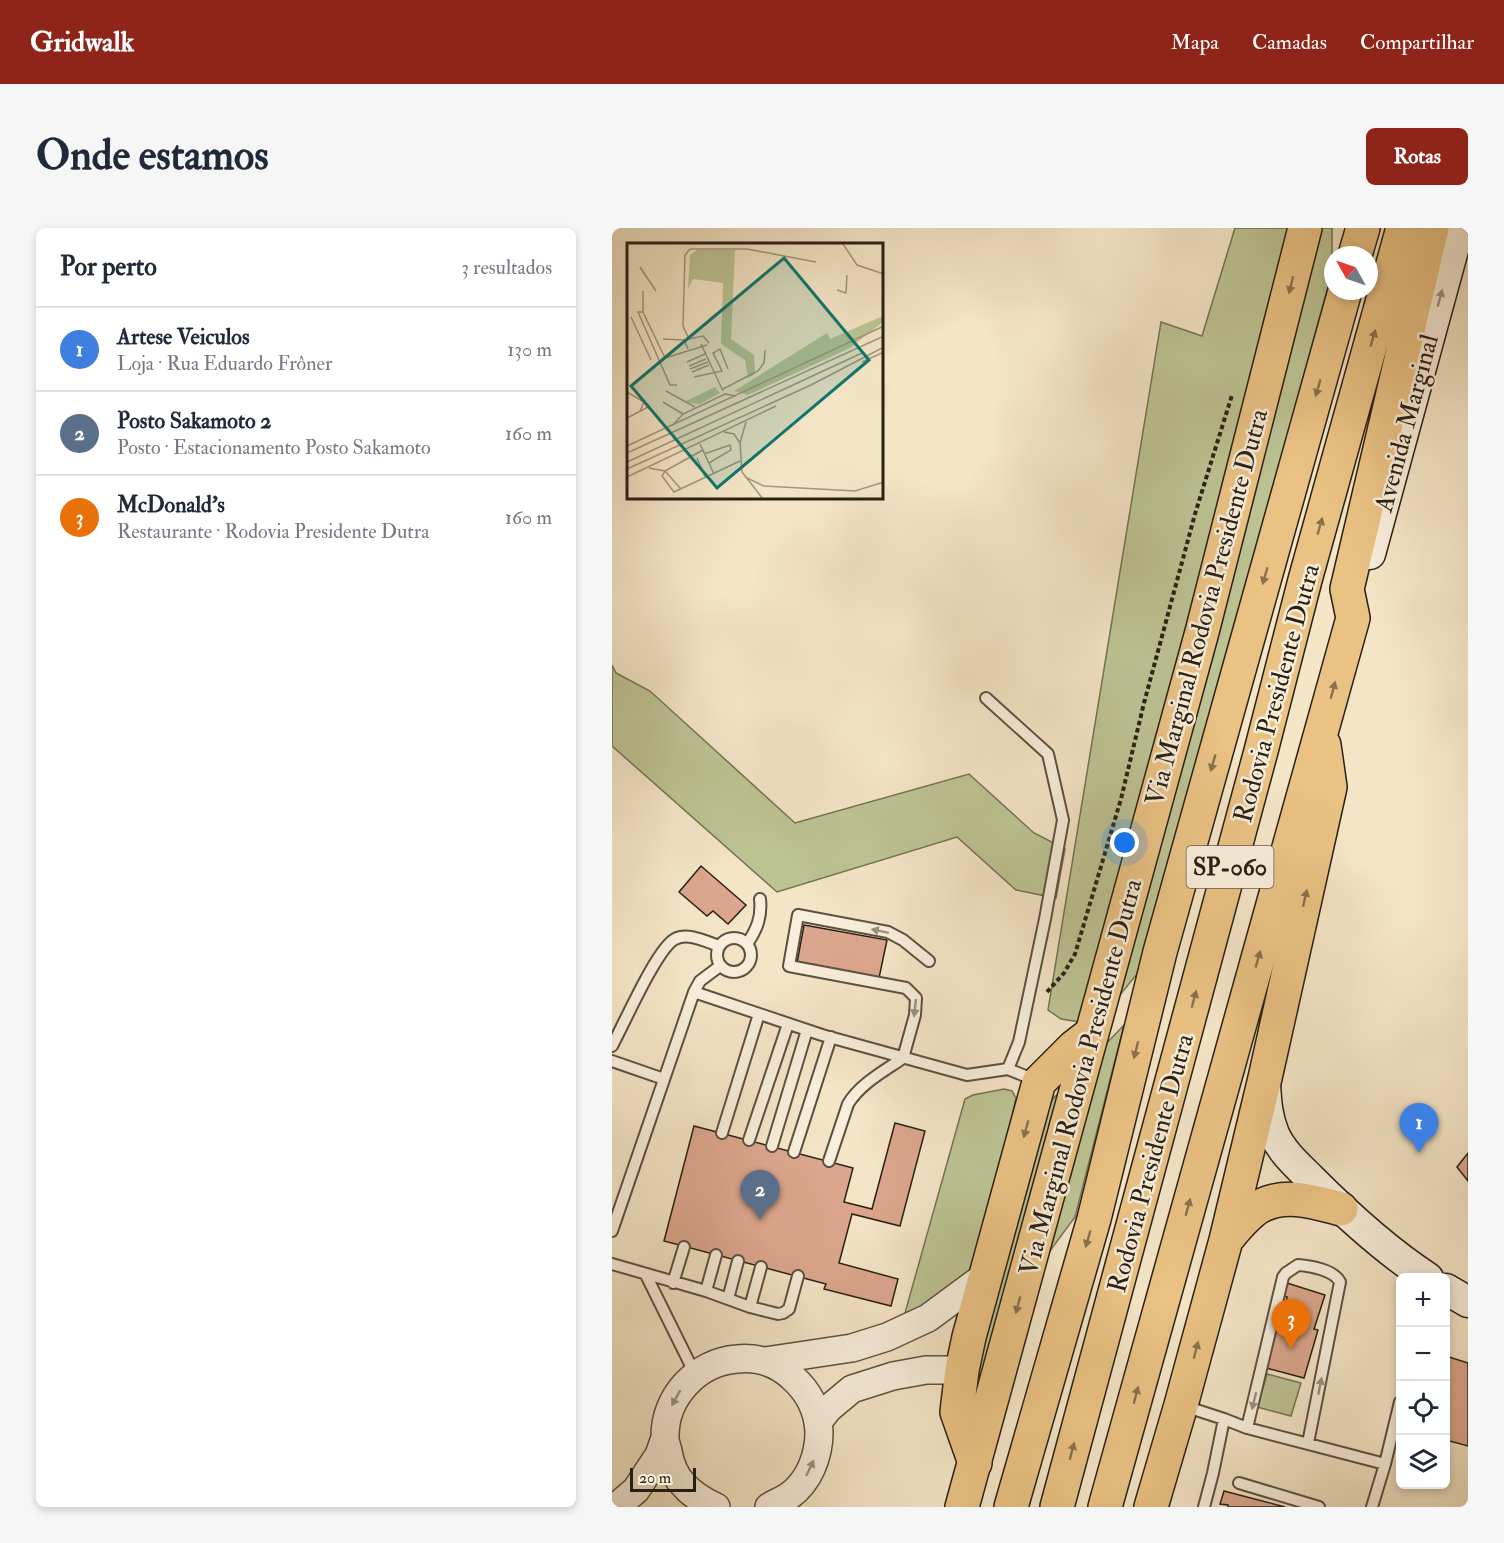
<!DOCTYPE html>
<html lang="pt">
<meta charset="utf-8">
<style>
body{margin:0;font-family:"IM FELL Double Pica",serif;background:#f6f6f7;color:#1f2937}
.controls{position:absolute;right:18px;bottom:18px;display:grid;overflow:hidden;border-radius:9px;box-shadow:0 3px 9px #0003}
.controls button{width:54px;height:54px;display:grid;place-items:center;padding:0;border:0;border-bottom:2px solid #e0e1e3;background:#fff;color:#1f2937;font:30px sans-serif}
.compass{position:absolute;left:712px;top:18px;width:54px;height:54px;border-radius:50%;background:#fff;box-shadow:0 3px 9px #0003;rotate:310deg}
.scale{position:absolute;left:18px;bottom:15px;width:66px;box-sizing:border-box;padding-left:6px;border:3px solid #292014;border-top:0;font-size:16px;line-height:21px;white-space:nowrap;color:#292014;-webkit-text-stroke:4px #f8eedb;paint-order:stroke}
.you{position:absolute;left:513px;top:615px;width:21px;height:21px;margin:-15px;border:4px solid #fff;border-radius:50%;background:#1a73e8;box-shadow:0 0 0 9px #1a73e833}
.badge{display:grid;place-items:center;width:39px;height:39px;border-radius:50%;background:#8f2418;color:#fff;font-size:20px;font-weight:700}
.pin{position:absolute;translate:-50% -50px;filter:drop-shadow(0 2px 3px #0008)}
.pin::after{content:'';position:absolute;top:32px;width:21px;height:18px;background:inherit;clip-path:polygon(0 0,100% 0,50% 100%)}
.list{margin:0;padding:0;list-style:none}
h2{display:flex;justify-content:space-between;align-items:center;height:78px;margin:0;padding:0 24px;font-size:26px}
h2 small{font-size:20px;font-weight:400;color:#747a83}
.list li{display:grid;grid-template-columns:39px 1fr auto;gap:18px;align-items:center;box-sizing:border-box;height:84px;padding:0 24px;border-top:2px solid #e0e1e3}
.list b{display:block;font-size:22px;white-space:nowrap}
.list p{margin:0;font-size:20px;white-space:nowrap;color:#747a83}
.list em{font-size:20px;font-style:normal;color:#747a83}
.icon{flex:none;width:33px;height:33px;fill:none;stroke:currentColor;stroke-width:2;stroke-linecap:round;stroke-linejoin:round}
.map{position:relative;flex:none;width:856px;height:1279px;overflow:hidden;border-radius:9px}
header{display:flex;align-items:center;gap:36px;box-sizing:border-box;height:84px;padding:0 30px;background:#8f2418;color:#fff}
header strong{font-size:28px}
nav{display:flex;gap:33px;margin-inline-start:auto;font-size:21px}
.intro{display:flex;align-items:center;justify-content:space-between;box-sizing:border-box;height:144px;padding:0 36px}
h1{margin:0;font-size:42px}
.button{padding:15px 27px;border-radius:9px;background:#8f2418;color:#fff;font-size:21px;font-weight:700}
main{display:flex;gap:36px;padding:0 36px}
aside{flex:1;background:#fff;border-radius:9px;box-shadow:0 3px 9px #0003}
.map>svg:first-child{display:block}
.green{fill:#bdc494;stroke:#737254;stroke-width:1.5}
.building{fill:#dba68d;stroke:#292014;stroke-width:1.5}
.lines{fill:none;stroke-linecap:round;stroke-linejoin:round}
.service-casing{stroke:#5c5141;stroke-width:14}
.tertiary-casing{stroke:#5c5141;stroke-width:30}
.secondary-casing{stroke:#292014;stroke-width:33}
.motorway-casing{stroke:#292014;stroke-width:36}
.path{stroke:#292014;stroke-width:4;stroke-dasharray:4.5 3;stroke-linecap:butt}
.service{stroke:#f8eedb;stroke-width:10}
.tertiary{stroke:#f8eedb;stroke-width:27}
.secondary{stroke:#f8eedb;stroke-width:30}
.motorway{stroke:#eac284;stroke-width:33}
.oneway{fill:#8a714c}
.oneway2{fill:#9b9181}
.labels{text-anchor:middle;stroke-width:5;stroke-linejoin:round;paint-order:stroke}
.shield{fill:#f8eedb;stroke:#675e50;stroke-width:1.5}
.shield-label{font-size:24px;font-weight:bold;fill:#292014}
.street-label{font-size:26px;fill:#292014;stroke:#f8eedb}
.inset-road{fill:none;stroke:#a3967f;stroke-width:1.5}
.view{fill:#0f766e;fill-opacity:0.15;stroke:#0f766e;stroke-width:3}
.inset-edge{fill:none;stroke:#292014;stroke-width:3}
</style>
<header>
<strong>Gridwalk</strong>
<nav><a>Mapa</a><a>Camadas</a><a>Compartilhar</a></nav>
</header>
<div class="intro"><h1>Onde estamos</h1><a class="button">Rotas</a></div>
<main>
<aside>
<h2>Por perto<small>3 resultados</small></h2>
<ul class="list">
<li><span class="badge" style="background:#3f7fe0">1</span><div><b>Artese Veiculos</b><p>Loja · Rua Eduardo Frôner</p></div><em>130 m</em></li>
<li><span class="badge" style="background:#5c6f8a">2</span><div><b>Posto Sakamoto 2</b><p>Posto · Estacionamento Posto Sakamoto</p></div><em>160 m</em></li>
<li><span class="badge" style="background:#e8710a">3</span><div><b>McDonald's</b><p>Restaurante · Rodovia Presidente Dutra</p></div><em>160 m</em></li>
</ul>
</aside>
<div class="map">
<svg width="856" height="1279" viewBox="0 0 856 1279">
<rect width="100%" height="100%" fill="#f4e5c7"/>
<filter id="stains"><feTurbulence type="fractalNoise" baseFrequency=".00333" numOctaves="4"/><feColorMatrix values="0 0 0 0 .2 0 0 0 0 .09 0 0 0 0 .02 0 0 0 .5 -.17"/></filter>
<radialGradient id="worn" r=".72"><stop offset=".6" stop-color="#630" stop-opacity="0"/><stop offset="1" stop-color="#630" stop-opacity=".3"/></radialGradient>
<path class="green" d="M623,0h97v44l-190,696 -32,39 -30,15 -19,-3 -13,-9 113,-688 41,14z
M0,437l4,8 34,18 145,132 174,-49 65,59 31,16 -9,49 -40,-8 -59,-53 -180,55 -165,-146z
M512,797l-49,192 -51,69 -35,134 -15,-39 74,-277z
M392,861l8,2 4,7 -31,146 -12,27 -32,29 -36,13 60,-214 8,-4z
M655,1146l34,9 -10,33 -34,-9z"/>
<path class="building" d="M89,638l45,39 -18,19 -15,-13 -6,5 -28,-24z
M192,697l83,15 -8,38 -82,-15z
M283,895l30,8 -25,95 -48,-12 -13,49 59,16 -7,27 -67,-17 2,-5 -162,-43 30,-115 159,42 -9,34 28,7z
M856,925v28l-11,-14z
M675,1055l38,12 -11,34 4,1 -14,48 -38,-10 11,-45h5l5,-26 -3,-1z
M837,1129l19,6v83l-22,-6v-71z
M612,1263l61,16h-57v-2l-8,-1z"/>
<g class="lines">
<g class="service-casing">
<path id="service" d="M374,470l62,56 15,66 -18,99 -26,123 -11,27
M105 727a17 17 0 1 1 34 0a17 17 0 1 1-34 0Z
M135,716c10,-15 15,-27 13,-45
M82,764l128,43 145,40 41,-6 27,11
M0,818c12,-22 45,-98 63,-107 13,-7 32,3 44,7
M0,833l52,18
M110,905l37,-119
M137,912l39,-116
M160,918l35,-116
M182,924l37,-115
M217,933l19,-57c12,-20 36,-33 55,-46l12,-43 1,-17 -10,-10 -117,-22 9,-51 90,17 15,8 26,21
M0,1003l82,-239 6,-11 20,-15
M0,1036l94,27 44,16 28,7 5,-1 6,-4 9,-33
M34,1047l49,99
M61,1055l11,-36
M94,1063l10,-36
M116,1071l10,-38
M138,1079l11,-40
M572,1178l40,13 23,9 138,36
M635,1200l36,-151 3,-4 12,-8c13,1 36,5 42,17l-32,161
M627,1255l80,24
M592,1279l9,-34 11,-54
M760,1279l13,-43 15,-62"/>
</g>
<g class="tertiary-casing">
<path id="tertiary" d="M153,1133l87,-13 35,-11 41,-19 57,-42
M206,1194l10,-13 24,-20 41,-13 33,-6h36
M4,1279l20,-17 23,-35 6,-17
M104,1279c-13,-6 -24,-12 -33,-23 -8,-8 -13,-21 -15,-33 -1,-4 -3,-9 -3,-13 -1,-41 32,-76 72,-79 20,-2 40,4 55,18 16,14 26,33 27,55 0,24 -10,50 -30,64 -6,4 -14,7 -20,11"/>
</g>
<g class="secondary-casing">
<path id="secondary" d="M758,326l89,-326
M653,856c1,18 2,33 9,50 8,18 23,31 37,45 36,36 74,71 117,99
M834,1061l22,13"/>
</g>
<g class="motorway-casing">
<path id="motorway" d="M743,27l8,-27
M614,1012c10,-12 20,-25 33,-33 26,-15 56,-5 82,2
M363,1235l-18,-51 5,-42 7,-33 70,-255 35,-35 18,-14
M350,1279l240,-875 103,-404
M399,1279l83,-288 66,-267 185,-661
M445,1279l204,-756 44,-171 98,-352
M493,1279l248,-889 -6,-29 85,-361
M539,1279l30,-102 45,-165 39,-162 65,-291 -6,-42"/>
</g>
<path class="path" d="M435,764l17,-19 11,-19 46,-155 23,-96 51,-189 37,-119"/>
<use href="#service" class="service"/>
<use href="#tertiary" class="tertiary"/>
<use href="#secondary" class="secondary"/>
<use href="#motorway" class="motorway"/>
</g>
<defs><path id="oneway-solid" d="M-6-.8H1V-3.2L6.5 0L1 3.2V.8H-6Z" transform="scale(1.5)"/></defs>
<g class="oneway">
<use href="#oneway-solid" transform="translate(679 57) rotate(104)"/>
<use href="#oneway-solid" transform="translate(761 110) rotate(-74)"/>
<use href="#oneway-solid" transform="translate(706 160) rotate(106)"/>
<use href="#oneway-solid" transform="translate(708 298) rotate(-74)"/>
<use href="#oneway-solid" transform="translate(653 348) rotate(106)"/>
<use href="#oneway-solid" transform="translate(721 462) rotate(-75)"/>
<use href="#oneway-solid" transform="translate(601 535) rotate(106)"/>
<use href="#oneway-solid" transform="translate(693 670) rotate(-77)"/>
<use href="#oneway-solid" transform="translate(646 731) rotate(-74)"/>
<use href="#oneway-solid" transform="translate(582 771) rotate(-75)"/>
<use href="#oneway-solid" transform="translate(524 822) rotate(104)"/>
<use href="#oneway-solid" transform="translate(414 901) rotate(105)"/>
<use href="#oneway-solid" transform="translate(576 979) rotate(-75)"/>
<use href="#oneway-solid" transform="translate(476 1011) rotate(106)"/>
<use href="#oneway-solid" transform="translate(406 1077) rotate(105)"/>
<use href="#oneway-solid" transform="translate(584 1122) rotate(-75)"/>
<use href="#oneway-solid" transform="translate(524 1167) rotate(-75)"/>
<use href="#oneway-solid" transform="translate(460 1223) rotate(-75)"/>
</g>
<g class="oneway2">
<use href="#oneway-solid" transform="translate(828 70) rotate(-75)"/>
<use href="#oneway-solid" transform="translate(268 703) rotate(-168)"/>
<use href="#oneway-solid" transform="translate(303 780) rotate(96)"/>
<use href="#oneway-solid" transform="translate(708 1158) rotate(-79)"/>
<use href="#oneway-solid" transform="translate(64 1170) rotate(119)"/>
<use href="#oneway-solid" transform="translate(642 1173) rotate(104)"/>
<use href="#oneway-solid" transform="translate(198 1240) rotate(-64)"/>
</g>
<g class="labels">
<rect class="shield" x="574.5" y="618" width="87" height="42" rx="4.5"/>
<g class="shield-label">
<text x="618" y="647">SP-060</text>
</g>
<g class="street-label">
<text transform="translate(794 195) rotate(-75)" y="9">Avenida Marginal</text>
<text transform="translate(594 379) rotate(-75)" y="9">Via Marginal Rodovia Presidente Dutra</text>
<text transform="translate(664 465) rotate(-75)" y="9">Rodovia Presidente Dutra</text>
<text transform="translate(468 849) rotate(-75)" y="9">Via Marginal Rodovia Presidente Dutra</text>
<text transform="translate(538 935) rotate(-75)" y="9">Rodovia Presidente Dutra</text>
</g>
</g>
<g transform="translate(15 15)">
<rect width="256" height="256" fill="#f4e5c7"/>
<path d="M70,7h38l-4,89 23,16 1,19 -7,4 -3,-18 -24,-16 2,-61 -30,-4 -5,10 2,-34zM256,73v6l-33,26 -102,47 -14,-4 93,-58 3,6zM88,144l5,6 -20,11 -16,-2z" fill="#bdc494"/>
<path class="inset-road" d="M216,1l14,21 27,9M13,24l16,24M210,47l9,3 1,-18M16,48v21l22,46M16,69h-5l32,73h7M4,74l20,43M36,96l21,1M62,96l-6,-13 2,-71 5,-6h57l69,13M74,101l22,47M61,106l-4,-9 19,-4 6,7M38,115l42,-13M60,119l18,-8M235,119l22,-10M62,123l17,-7M63,126l18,-7M65,129l17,-7M67,134l28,-6 -9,-18 7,-4 8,20M96,146l35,-18 6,-8 1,-13M39,148l29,16M0,149l17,10 -4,9M36,159l20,12M0,175l23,-12M119,179l-6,21 2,29 21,27M46,182l10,-11 42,-20 11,2M97,189l10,2 6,9M73,201l14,30M0,203l257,-120M0,210l257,-117M77,211l26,-9 1,5 -22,13M70,215l8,19M0,219l235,-109M22,225l16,3 16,18M0,226l184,-84 73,-38M38,228l-3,5 12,16 66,-31M38,228l38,-21M0,234l149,-71M118,234l19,9 91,5 29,-9"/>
<path class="view" d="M157,15l85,102 -152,128 -86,-102z"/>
<rect width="256" height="256" class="inset-edge"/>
</g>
<rect width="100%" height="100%" filter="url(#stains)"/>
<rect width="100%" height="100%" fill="url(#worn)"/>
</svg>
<div class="controls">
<button>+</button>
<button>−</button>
<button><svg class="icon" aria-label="locate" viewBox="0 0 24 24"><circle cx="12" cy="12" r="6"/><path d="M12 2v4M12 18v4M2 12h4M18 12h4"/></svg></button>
<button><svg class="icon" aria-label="layers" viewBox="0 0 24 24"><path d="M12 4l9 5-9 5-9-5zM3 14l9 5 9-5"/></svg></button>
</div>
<svg class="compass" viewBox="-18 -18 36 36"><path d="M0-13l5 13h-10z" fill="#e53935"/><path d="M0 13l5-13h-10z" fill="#747a83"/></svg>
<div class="scale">20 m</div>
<div class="you"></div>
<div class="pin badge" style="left:807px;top:925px;background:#3f7fe0">1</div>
<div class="pin badge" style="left:148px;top:992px;background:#5c6f8a">2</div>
<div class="pin badge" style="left:679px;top:1121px;background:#e8710a">3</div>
</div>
</main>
